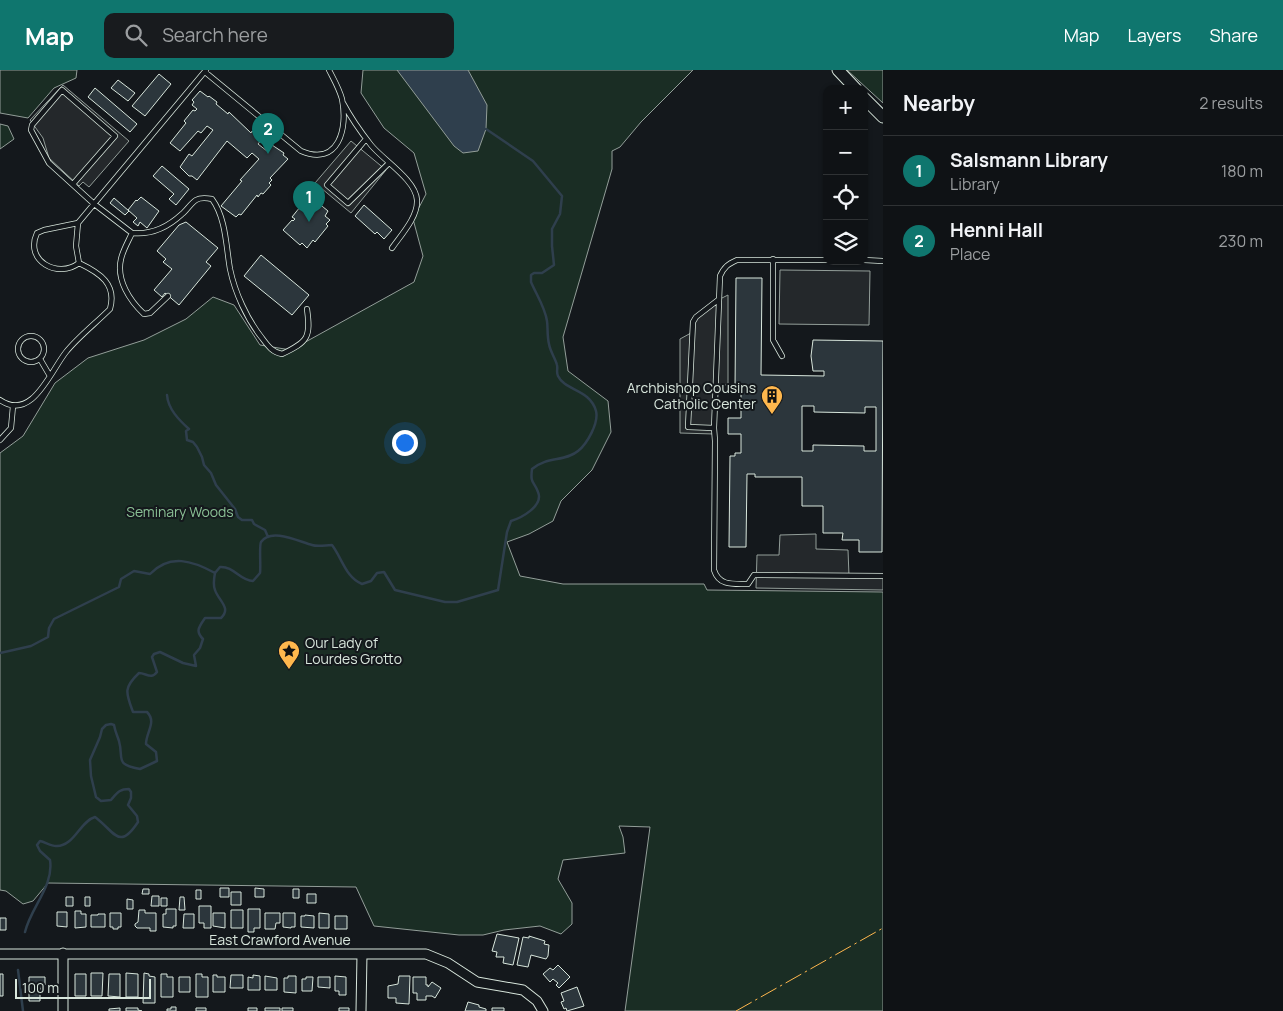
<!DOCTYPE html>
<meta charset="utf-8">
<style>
body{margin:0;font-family:Manrope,sans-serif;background:#181b1e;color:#f1f3f6}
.controls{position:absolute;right:15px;top:15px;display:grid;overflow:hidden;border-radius:10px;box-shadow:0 1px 4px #0004}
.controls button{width:45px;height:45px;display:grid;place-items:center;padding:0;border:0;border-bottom:1px solid #2f3234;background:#0f1215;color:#f1f3f6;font:25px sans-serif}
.scale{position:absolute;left:15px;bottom:12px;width:136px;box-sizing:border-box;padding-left:5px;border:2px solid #d8e6dc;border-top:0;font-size:14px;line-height:18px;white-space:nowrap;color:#d8e6dc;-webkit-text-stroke:4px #14181c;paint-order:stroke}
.you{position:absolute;left:404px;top:372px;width:18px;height:18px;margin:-12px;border:4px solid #fff;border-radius:50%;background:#1a73e8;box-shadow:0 0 0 8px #1a73e833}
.badge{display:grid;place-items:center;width:32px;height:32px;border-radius:50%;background:#0f766e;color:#fff;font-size:16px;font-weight:700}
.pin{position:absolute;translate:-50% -41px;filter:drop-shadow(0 1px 2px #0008)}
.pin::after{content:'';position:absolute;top:26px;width:18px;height:15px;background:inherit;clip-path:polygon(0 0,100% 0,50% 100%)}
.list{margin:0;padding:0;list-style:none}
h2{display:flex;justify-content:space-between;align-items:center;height:65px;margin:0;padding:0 20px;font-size:21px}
h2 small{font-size:16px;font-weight:400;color:#9b9ea0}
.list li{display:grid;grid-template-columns:32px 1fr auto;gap:15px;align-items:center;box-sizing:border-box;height:70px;padding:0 20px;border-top:1px solid #2f3234}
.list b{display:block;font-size:19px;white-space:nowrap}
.list p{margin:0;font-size:16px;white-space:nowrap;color:#9b9ea0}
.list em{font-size:16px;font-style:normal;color:#9b9ea0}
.icon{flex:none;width:28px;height:28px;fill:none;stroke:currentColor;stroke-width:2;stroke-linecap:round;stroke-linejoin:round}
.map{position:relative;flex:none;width:883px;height:941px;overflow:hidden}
header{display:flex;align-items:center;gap:30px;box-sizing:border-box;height:70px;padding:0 25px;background:#0f766e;color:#fff}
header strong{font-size:24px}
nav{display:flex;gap:28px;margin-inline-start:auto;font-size:18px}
.search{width:350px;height:45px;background:#181b1e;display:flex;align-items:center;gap:12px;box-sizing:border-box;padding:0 18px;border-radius:10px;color:#9b9ea0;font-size:19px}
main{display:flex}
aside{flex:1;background:#0f1215}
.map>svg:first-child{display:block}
.green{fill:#1a2d24;stroke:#939e99}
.parking{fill:#24282b;stroke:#939e99}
.water{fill:#2f3f4d;stroke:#939e99}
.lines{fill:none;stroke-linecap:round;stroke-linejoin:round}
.stream{stroke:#2f3f4d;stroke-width:2.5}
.building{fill:#2c363c;stroke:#d8e6dc;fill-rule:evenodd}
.lane-casing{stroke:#d8e6dc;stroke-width:6}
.street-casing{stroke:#d8e6dc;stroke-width:11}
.secondary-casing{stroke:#d8e6dc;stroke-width:13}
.lane{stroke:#14181c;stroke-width:4.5}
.street{stroke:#14181c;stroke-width:9}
.secondary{stroke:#14181c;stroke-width:11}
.power{stroke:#ffb74d;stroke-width:1;stroke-dasharray:18 4 2.5 4;stroke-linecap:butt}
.labels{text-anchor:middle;stroke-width:4;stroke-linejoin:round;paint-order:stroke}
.poi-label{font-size:14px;fill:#d8e6dc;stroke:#14181c;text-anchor:end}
.park-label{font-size:14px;fill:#8ac095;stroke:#14181c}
.street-label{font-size:14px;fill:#d8e6dc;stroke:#14181c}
</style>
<header>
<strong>Map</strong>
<div class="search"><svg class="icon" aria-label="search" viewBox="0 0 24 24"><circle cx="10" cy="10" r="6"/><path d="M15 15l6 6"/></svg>Search here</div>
<nav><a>Map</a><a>Layers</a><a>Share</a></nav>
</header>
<main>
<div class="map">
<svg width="883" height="941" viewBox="0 0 883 941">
<rect width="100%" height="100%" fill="#14181c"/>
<path class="green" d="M0,0h77l-1,8 -22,10 -26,30 -28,-5z
M363,0h330l-52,52 -21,25 -8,4v18l-49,168 5,34 40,30 3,31 -19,38 -31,31 -8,20 -24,13 -22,8 13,34 43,8h141l3,6 176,2v419h-258l25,-184 -31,-1 4,11 2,16 -62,7 -5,19 14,24v21l-11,10 -21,-8 -36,4 -21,5h-24l-85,-9 -18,-39 -308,-4 -15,18 -10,3 -17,-13 -6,-1v-437l23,-17 32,-53 33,-25 56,-18 42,-21 27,-22 21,8 26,40 31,5 123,-68 9,-26 -10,-37 13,-25 -12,-41 -30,-25 -23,-35z
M847,0h36v33z
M0,54l8,2 6,13 -14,10z"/>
<path class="parking" d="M63,15l66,56 -40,46 -6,-5 -4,4 -30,-28 -6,-20 -13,-18z
M351,71l35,29 -35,43 -36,-30z
M780,200l90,1 -1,54 -90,-1z
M728,225v90h-13l-1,49 -34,-1v-94l11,-6 2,-11 25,-22z
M816,464v15l32,1 1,26h34v14l-127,-2 1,-33h22l1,-20z"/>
<path class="water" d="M397,0h71l19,35 -1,24 -8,22 -15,2 -9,-7z"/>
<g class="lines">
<path class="stream" d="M167,325c1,14 12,25 22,34l-3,2 1,9 6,2 4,5 5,10 2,8 7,8 5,12 19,24 3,8 4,3h10l2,4 11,6 3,7
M0,583l31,-7 17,-9 1,-9 5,-9 65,-32 2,-8 13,-8 16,3c20,-21 43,-13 65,-1
M25,862c6,-25 29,-46 25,-72l-10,-9 -3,-6 3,-4c5,1 11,5 16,5 18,1 24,-25 39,-29 20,15 24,34 43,5l-1,-6 -9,-11 3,-7v-6l-2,-3c-10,0 -12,4 -18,11l-10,1 -5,-4 -5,-21 -1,-16 10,-23 2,-8 4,-4 5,-1 3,1c1,6 3,10 5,16 5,18 -5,23 21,28l17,-8 -1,-9 -10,-8c0,-12 11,-22 1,-32h-14c-7,-19 -10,-24 6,-39 7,0 12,7 18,-1l-5,-15 2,-3 6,-2 23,11 13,3 -2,-11 6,-7 3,-9c-8,-8 -4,-12 2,-21h16c11,-10 -3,-18 -6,-28 -2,-5 -1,-12 0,-17l5,-6c14,-1 20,14 33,14l7,-8c1,-6 -1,-28 1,-31 10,-15 39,0 51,3 6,2 14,0 20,0 10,13 14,33 30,39l9,-3 6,-8 7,-1 11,18 50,12h12l41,-12 9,-58 4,-11c10,-3 33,-15 27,-29 -4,-11 -8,-8 -6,-23 15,-13 33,-7 46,-18 9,-7 21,-28 18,-40 -6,-22 -31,-20 -38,-35 -2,-4 0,-7 -1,-11 -1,-5 -7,-14 -8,-21 -2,-8 -1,-16 -2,-23 -2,-14 -11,-27 -16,-39v-7l3,-2h8l12,-8 -2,-19v-17l8,-15 2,-18 -29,-35 -47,-32
M18,900l5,41"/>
</g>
<path class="building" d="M159,4l12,10 -26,32 -13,-10z
M118,10l17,13 -7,8 -17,-13z
M95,18l42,36 -7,8 -42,-35z
M200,21l8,6 1,-1 8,6 -1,2 12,10 1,-2 22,21 1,-2 10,8 -4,5 9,7 5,-6 12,8 -1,2 5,4 -18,19 2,2 -3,3 2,2 -8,9 -2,-1 -3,4 -1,-2 -16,20 -2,-1 -3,3 -15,-11 21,-25 -2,-1 19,-21 -7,-6 -5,5 -20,-17 -30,39 -5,-4h-3l-9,-9 9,-13 3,2 21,-26 -6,-4 -6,7 -3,-2 -18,20 -10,-8 16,-20 -2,-2 9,-11 2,1 2,-2 -5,-4 2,-3 -2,-2z
M162,96l27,23 -13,16 -7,-6 5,-5 -21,-18z
M141,127l18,14 -12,17 -7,-6 -2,4 -5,-4 4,-4 -9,-8 8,-10 1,1z
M311,127l17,14 -3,5 5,4 -4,4 2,2 -13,16 -2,-2 -6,8 -5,-5 -2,2 -17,-15 9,-10 1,1 2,-2 -3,-2 8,-10 2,3 2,-2 -2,-1z
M114,128l15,13 -4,4 -15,-12z
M364,135l28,25 -8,9 -7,-7 -2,2 -20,-18z
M186,152l32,26 -12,14 5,4 -32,39 -14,-12 -3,4 -8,-7 18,-21 -9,-7 3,-3 -9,-8 22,-26z
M261,185l48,40 -17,20 -48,-39z
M736,208h26l-1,97 63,1v-5h-11l-2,-15 2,-16 70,1 -1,211h-23v-12h-17l1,-7h-20v-27h-21v-29h-47v-3h-8l-1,73h-17l1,-91h5v-3h6v-19h-13v-16h13v-29h-6zM802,336h12v6l51,1v-6h11v44h-12v-5l-51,-1v6h-11z
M220,818h9v9h-9z
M255,818l9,1v8h-9z
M143,819h6v5h-7z
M293,819h6v9h-6z
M196,820h5v9h-5z
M231,822h10v13h-10z
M307,824h9v9h-9z
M152,826h7v10h-8z
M66,827h7v9h-7z
M85,827h5v9h-5z
M180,827h4l1,13h-6z
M161,828h6v8h-6z
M127,829l6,1v9h-6z
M199,836h12v22h-7v-5h-5z
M166,839h10v17h-3v2l-10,-1v-13h3z
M248,839h12v19h-6v4h-6z
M139,840h6v3h11v18h-6v-3h-13l-2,-2v-2l3,-2z
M231,840h12v18h-12z
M75,841h6v3h5v13l-11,1z
M57,842h10v15l-10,-1z
M110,843h11v14h-3v2h-5v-2h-3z
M213,843h12v15l-12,-2z
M265,843h15v10h-4l-1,6h-10z
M283,843h12v14h-4v1l-8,-1z
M319,843l10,1v14h-10z
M98,844h7v13h-14v-12h7z
M184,844h10v14h-11z
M305,845l9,1v12l-13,-1v-11h4z
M335,846h12v13h-12z
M0,848h6v12h-6z
M497,864l22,4 -6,27 -10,-2 1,-6h-8l1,-5 -5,-1z
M529,866l16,5 -1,3 5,1 -1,11 -2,3 -15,-4 -3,12 -11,-2 6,-28 6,1z
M558,895l12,12 -11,11 -3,-3 2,-2 -5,-4 -3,3 -7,-8 7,-6 3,2z
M91,903h12l-1,23h-11z
M126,903l12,1v23h-12z
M144,903l5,1v2l6,1v26h-12z
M0,904h3v22h-3z
M75,904h11v22h-11z
M109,904h11v23l-12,-1z
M161,904h6v3h6v20h-12z
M196,904h6v3h6v20h-12z
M213,905h4v2h8v15h-12z
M231,905h12v13h-13z
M253,905l7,1v14h-12v-13l5,1z
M265,906l12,2v12h-12z
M288,906h8v17l-12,-1v-14h4z
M335,906l11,1v18h-7v-4h-4z
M399,906h11l-1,28 -13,-1v-5h-8v-12l10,-2z
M29,907h16v8h-3v4l-2,-1v13h-11z
M179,907h11v15h-11z
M306,907h7l-1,14h-10v-12h4z
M318,907h12v11l-12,-1z
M413,907h13v8h2v2l4,-5 9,6 -6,10 -3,-2h-6v4h-9v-7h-4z
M577,917l7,19 -17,5 -1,-3 -2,1 -3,-7 3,-1 -3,-8z
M468,932l11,3v2l7,2v2h-21z
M171,937h5v4h-9v-2h4z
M120,938v3h-11v-2z
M126,938h12v2l4,1h-16z
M196,938h10v3h-10z
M248,938h9v3h-9z
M265,938h15v3h-15z
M282,938h11v3h-11z
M339,938h10v3h-10z
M492,938h12v3h-12z"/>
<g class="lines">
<g class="lane-casing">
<path id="lane" d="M205,2l96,79c38,16 47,-23 41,-52 -3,-11 -8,-19 -13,-29
M343,33c8,15 17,28 28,42 12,15 45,35 46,55 1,17 -16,35 -25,48
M366,69l-39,46 21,18 41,-40
M73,114l42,-48 -53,-46 -30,35 -1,5 18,33 44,40 39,30c-4,9 -9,17 -11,26 -5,21 9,42 23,55l6,-1 18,-17
M132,163c19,2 36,-6 50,-19 5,-4 9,-11 14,-14 5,-3 11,-2 16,-1 14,19 14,47 18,70 5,24 17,50 32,69 6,8 10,14 20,16 26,-12 29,-17 25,-45
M773,189v81l9,16
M827,190h-90c-9,4 -13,7 -17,16l-6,152 1,13 -1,129c5,16 19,14 34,14l6,-9 129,1
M864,190l19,1
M79,193c-21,16 -55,-2 -42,-30l7,-3 34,-7 128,-153
M18 279a13 13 0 1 1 26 0a13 13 0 1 1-26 0Z
M40,289l10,17
M0,330c32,22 50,-28 66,-48 12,-15 30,-29 44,-43 7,-25 -10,-36 -31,-46l-3,-17 2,-23
M714,358l-26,-1 5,-105 3,-5 22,-17
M0,370l11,-12 2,-22"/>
</g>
<g class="street-casing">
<path id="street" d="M0,884h426l22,9 29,19 46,8 14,11 6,10
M63,941v-58
M361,941l1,-57"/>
</g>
<g class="secondary-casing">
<path id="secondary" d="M838,0l18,19
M864,28l19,19"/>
</g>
<use href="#lane" class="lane"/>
<use href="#street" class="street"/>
<use href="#secondary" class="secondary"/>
<path class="power" d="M736,941l147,-83"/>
</g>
<defs>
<g id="building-pin" transform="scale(1.125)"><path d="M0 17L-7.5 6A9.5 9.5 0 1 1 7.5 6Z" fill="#ffb74d" stroke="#14181c"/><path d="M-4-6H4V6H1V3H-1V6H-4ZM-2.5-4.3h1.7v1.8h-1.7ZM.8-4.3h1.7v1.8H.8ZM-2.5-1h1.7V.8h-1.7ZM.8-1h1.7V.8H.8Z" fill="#111"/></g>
<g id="sight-pin" transform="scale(1.125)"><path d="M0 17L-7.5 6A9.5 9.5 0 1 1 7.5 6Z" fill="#ffb74d" stroke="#14181c"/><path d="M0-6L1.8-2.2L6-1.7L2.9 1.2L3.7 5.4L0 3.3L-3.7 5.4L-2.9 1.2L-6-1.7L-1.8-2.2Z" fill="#111"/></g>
</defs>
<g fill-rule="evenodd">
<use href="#building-pin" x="772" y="326"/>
<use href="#sight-pin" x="289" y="581"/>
</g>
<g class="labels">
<g class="poi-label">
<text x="756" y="323">Archbishop Cousins<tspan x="756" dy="16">Catholic Center</tspan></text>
<text x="305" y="578" text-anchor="start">Our Lady of<tspan x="305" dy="16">Lourdes Grotto</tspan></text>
</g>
<g class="park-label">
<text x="180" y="447">Seminary Woods</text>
</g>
<g class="street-label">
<text x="280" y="875">East Crawford Avenue</text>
</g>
</g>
</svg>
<div class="controls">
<button>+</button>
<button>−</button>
<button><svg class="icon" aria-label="locate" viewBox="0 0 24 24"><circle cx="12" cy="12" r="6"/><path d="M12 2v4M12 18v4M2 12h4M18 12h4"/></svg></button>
<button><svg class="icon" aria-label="layers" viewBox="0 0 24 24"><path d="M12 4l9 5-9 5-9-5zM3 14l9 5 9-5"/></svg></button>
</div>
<div class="scale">100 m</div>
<div class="you"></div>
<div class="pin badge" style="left:309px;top:152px">1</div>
<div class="pin badge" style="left:268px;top:84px">2</div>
</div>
<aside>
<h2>Nearby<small>2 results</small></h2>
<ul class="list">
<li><span class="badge">1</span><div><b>Salsmann Library</b><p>Library</p></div><em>180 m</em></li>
<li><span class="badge">2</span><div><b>Henni Hall</b><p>Place</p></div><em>230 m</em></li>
</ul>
</aside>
</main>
